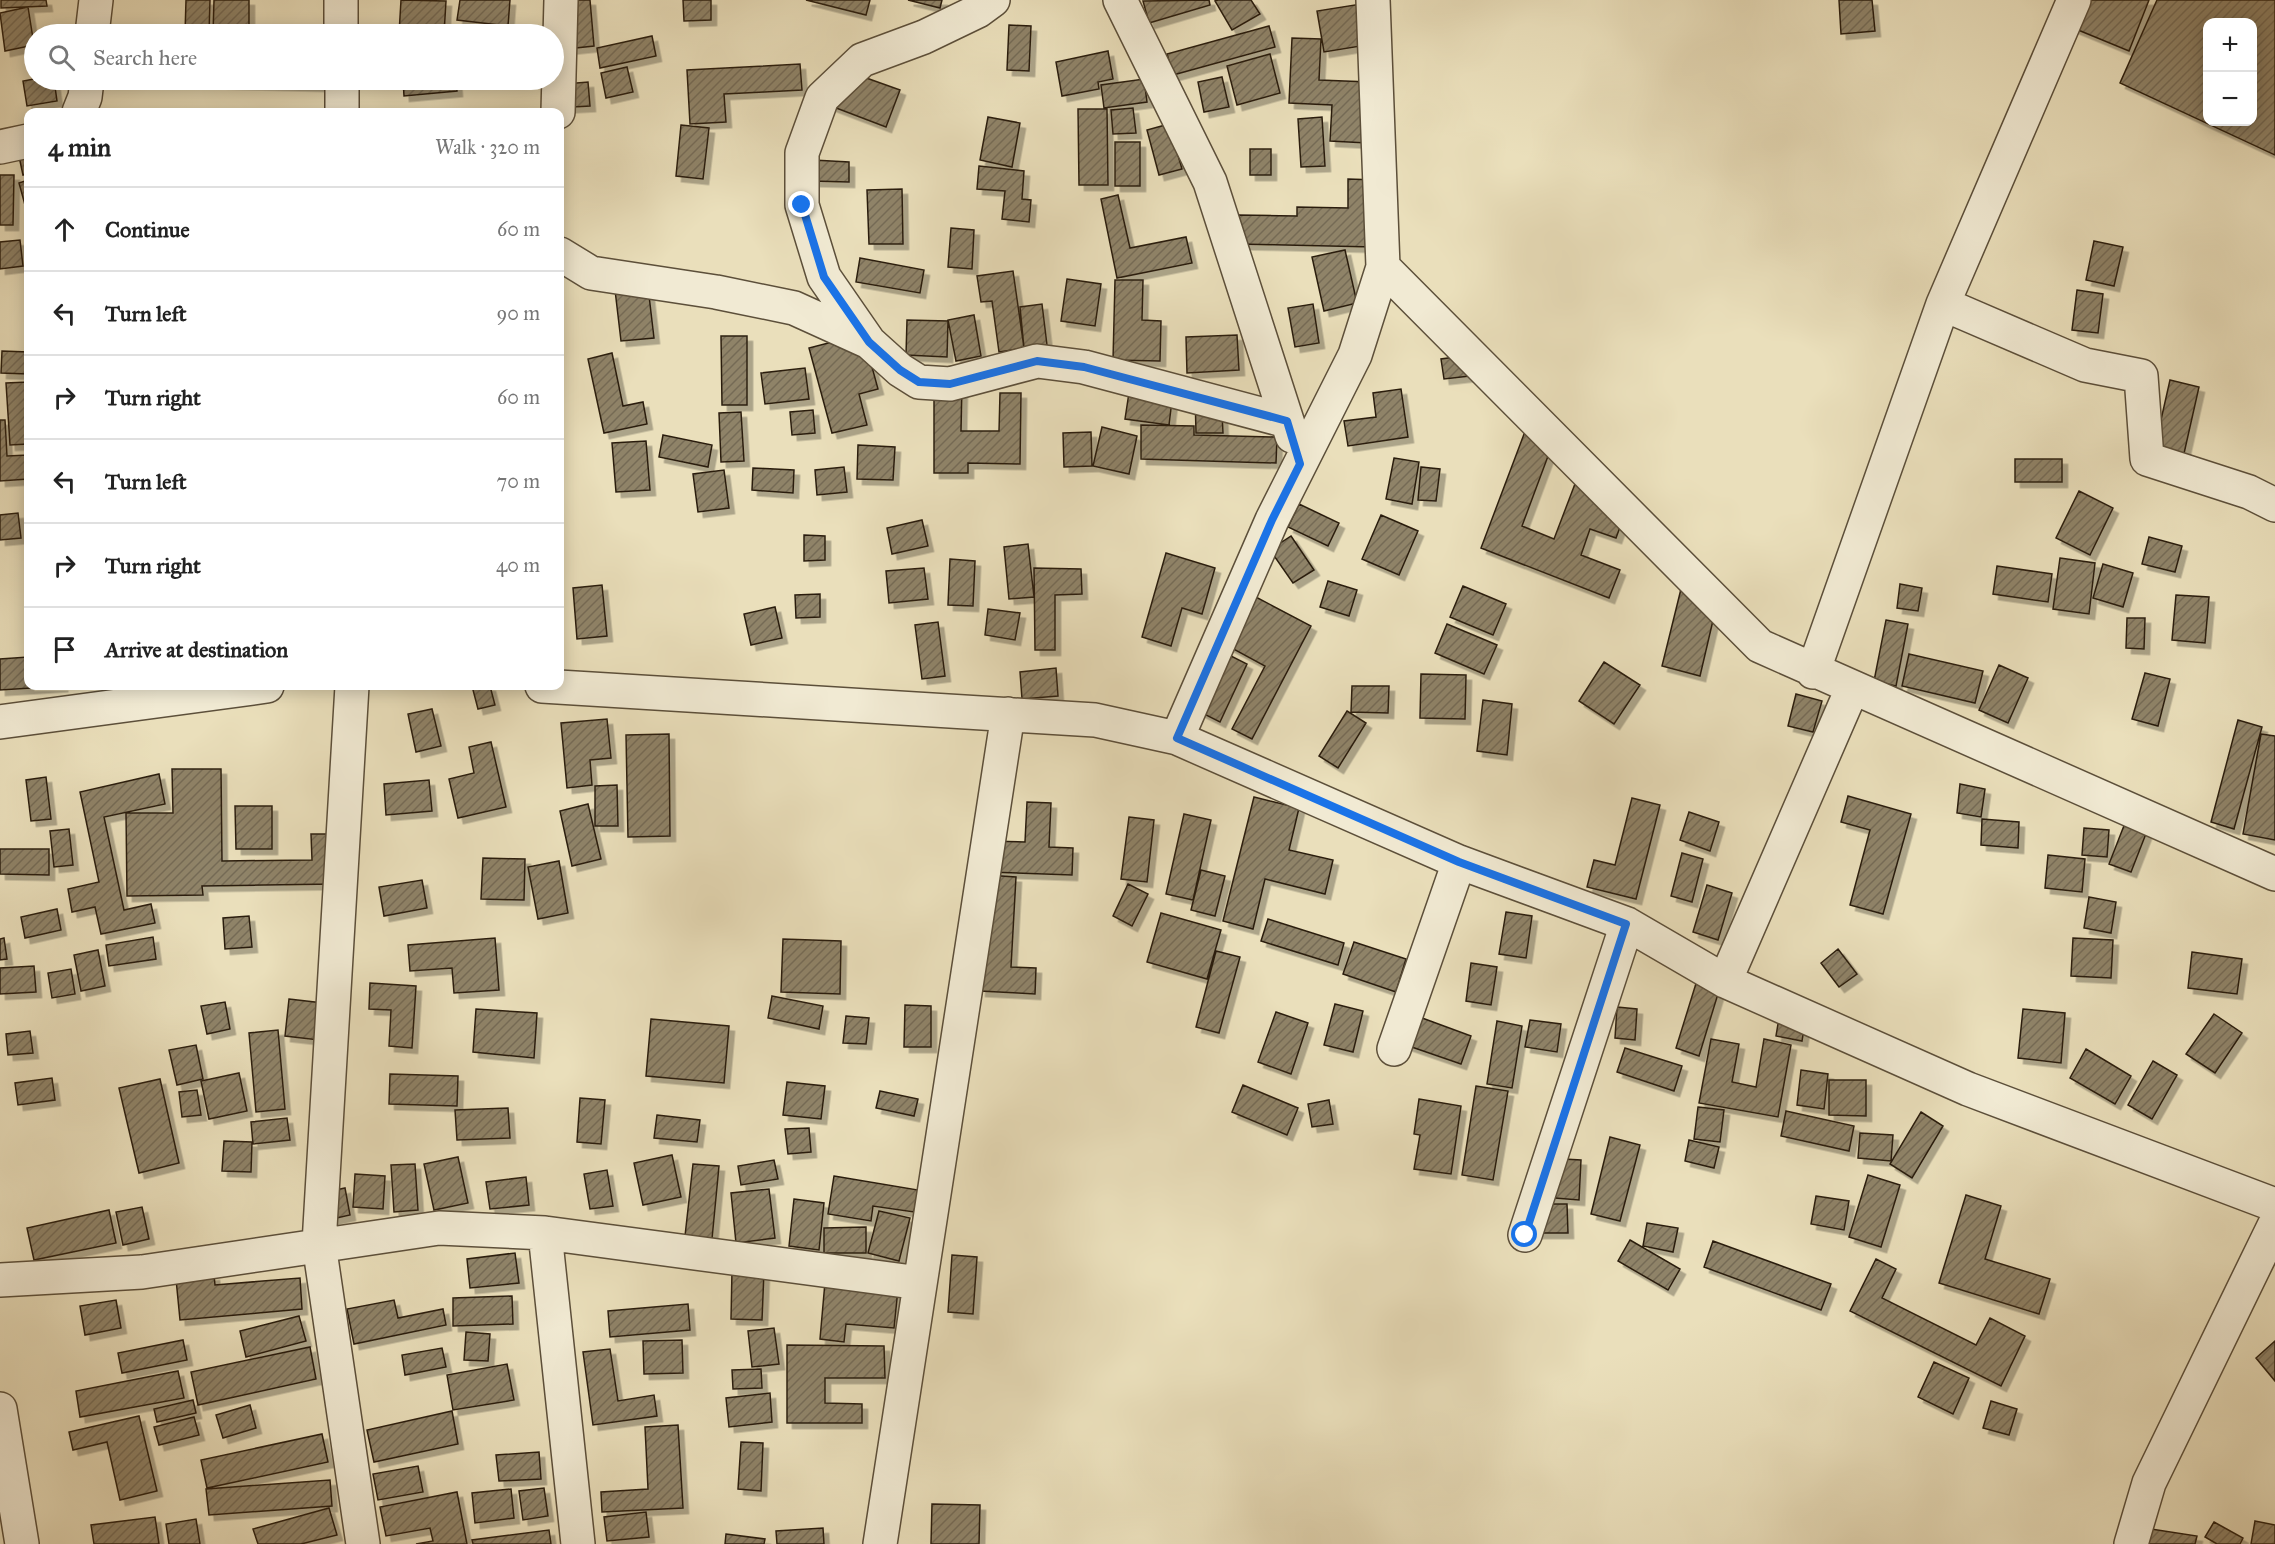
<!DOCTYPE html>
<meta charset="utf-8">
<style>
body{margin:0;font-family:"IM FELL Great Primer",serif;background:#f2f2f2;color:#222}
.controls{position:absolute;right:18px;top:18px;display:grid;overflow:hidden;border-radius:12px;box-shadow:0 3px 15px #0003}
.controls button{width:54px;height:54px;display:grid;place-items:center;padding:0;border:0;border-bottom:2px solid #e0e0e0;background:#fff;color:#222;font:30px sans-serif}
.stop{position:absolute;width:18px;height:18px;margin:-14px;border:4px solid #1a73e8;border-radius:50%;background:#fff}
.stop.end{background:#1a73e8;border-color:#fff;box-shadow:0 2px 6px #0008}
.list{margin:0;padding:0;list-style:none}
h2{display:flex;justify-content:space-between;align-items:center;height:78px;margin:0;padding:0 24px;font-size:26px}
h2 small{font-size:20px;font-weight:400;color:#767676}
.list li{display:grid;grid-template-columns:39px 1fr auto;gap:18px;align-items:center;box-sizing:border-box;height:84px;padding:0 24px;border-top:2px solid #e0e0e0}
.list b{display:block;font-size:22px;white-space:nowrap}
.list em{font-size:20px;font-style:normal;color:#767676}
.icon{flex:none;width:33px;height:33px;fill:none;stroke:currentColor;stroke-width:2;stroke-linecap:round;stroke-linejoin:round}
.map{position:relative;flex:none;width:2275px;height:1544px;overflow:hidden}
.search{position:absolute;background:#fff;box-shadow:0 3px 15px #0003;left:24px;top:24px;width:540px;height:66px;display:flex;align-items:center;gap:15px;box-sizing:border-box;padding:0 21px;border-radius:33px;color:#767676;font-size:22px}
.panel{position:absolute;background:#fff;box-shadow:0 3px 15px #0003;left:24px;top:108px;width:540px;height:582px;border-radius:12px}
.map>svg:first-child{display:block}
.building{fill:url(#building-hatch);stroke:#2c1f0f;stroke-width:1.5;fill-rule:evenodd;filter:url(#shadow)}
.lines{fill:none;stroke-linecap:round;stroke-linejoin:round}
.minor-casing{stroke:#5c4f3a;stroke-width:36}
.minor{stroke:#f1ead3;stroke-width:33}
.route{stroke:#1a73e8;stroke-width:8}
</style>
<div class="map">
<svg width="2275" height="1544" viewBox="0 0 2275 1544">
<defs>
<pattern id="building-hatch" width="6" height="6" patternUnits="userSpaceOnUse" patternTransform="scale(1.5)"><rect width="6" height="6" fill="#8f8368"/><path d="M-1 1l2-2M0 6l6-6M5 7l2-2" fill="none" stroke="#756b54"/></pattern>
<filter id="shadow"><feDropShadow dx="5.5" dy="5.5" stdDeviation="0" flood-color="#0004"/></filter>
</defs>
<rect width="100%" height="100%" fill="#eadfbb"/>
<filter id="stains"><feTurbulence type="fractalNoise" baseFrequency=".00333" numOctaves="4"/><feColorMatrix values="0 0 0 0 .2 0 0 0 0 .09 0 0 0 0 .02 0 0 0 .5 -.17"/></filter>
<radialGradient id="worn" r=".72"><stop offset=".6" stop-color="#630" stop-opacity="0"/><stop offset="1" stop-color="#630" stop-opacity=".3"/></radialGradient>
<path class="building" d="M1,0h45l1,6 -46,2z
M186,0h24l-1,34h-24z
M214,0h35v34h-36z
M401,0l45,1 -2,33h-45z
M460,0h50l-2,26 -51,-6z
M552,0h38l4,46 -37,4z
M683,0h28v20l-27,1z
M806,0h64l-4,15z
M908,0h34l-2,8z
M1209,0l1,5 -61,18 -6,-22z
M1218,0h33l9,14 -28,16 -17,-29z
M1839,0h33l3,31 -34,3z
M2076,0h73l-20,51 -63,-26z
M2157,0h118v155l-155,-72zM2208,22h44v100h-44z
M1361,4l6,41 -43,7 -7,-41z
M28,7l6,38 -29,6 -5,-38z
M1009,25l22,1 -2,45 -22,-1z
M1269,26l6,21 -102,28 -6,-21z
M652,36l4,20 -56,12 -3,-20z
M1292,38l29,1 -2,41 51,2 -3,61 -37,-2 2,-36 -43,-2z
M1108,51l5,28 -15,3 1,7 -37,7 -6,-34z
M1270,54l10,39 -43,12 -10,-39z
M800,64l2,26 -78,4 2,28 -36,2 -3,-54z
M627,67l6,25 -27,6 -5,-25z
M844,70l56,20 -14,37 -55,-21z
M1222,77l7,30 -25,5 -6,-30z
M34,79l20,1 3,21 -30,5 -4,-25z
M1144,79l3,23 -43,6 -3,-23z
M212,80h116l-1,6 -115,-3z
M403,80h53l1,11 -53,5z
M588,82l2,24 -35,2 -2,-23z
M1133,108l3,25 -23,1 -2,-24z
M1078,109h29l1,76h-29z
M988,117l32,6 -8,44 -32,-7z
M1322,117l3,49 -24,1 -3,-48z
M1169,124l13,45 -23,6 -12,-45z
M681,125l28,3 -6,51 -27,-3z
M1115,142h25v44h-25z
M28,144v30l-5,1 -6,-28z
M1250,149h21v26h-21z
M813,160l36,2v20l-37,-1z
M979,166l45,5 -2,28 9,1 -2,22 -27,-3 3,-28 -28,-2z
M0,175h14l-1,50h-13z
M1348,179l28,1 -2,67 -136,-3 1,-29 58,1v-9l51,1z
M28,180v36l-9,-33z
M902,189l1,55h-34l-2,-54z
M1118,195l12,53 56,-11 6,26 -75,15 -16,-79z
M951,228l23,2 -2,39 -24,-2z
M20,240l3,26 -23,3v-27z
M2094,241l29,6 -9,39 -28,-6z
M1345,250l12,53 -33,8 -12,-54z
M860,258l64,12 -4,23 -64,-11z
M1013,271l11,77 -25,4 -7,-51 -11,1 -4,-26z
M1067,279l34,5 -6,42 -34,-5z
M1115,280h28l-1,40 19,1 -1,40 -47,-1z
M648,287l6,51 -33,3 -6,-51z
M2077,290l26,4 -5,39 -26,-3z
M1042,304l5,41 -23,3 -4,-41z
M1313,304l6,39 -24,4 -7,-39z
M974,315l7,41 -25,5 -8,-41z
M907,320l41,1 -1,36 -41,-2z
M863,334l15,55 -19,5 8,31 -35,8 -23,-85z
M1237,335l2,35 -52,3 -1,-36z
M721,336h26v69h-25z
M2,351l26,1v22l-27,-1z
M612,353l11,53 20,-4 4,22 -43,9 -16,-74z
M1485,353l2,21 -43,5 -3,-20z
M805,368l4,31 -44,5 -4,-31z
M2170,380l29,7 -21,93 -29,-7z
M28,382v62l-18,1 -4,-62z
M934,384h28l-1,47h38l1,-38h21l-1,71 -52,-1v10h-34z
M1130,386l43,6 -4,33 -44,-6z
M1401,389l7,48 -60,9 -4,-25 32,-4 -3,-24z
M1195,393h26l2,40h-27z
M813,410l2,23 -23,2 -2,-23z
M741,412l3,49 -23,1 -2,-49z
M0,420h5l2,36 21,-1v24l-28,2z
M1529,421l28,11 -35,94 32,13 24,-63 53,21 -15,41 -26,-9 -9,26 39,15 -11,28 -128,-50z
M1141,425l53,1v9l83,2 -1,26 -135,-4z
M1102,427l35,9 -8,38 -36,-8z
M1091,432l1,34 -28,1 -1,-34z
M663,435l49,10 -4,22 -49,-10z
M646,441l4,49 -34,2 -4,-49z
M858,445l37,2 -2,33 -36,-1z
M1394,458l25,4 -7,42 -26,-5z
M2015,459h47v23h-47z
M844,467l3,25 -30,3 -2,-25z
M1421,467l19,2 -4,32 -18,-1z
M753,468l41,2 -1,23 -41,-3z
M724,470l5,38 -31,4 -5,-38z
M2079,491l34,17 -23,47 -34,-17z
M1299,504l40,19 -11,23 -40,-19z
M18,513l3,25 -21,2v-25z
M1381,515l37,16 -19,44 -37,-16z
M922,520l6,26 -36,8 -5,-26z
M804,535l21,1v24l-21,1z
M1291,536l23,34 -21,13 -23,-33z
M2149,537l33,9 -7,26 -33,-8z
M1028,544l6,53 -25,2 -5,-52z
M1166,553l49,15 -13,46 -20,-6 -11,38 -29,-9z
M2060,558l35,5 -6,51 -36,-5z
M950,559l25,2 -2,45 -25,-1z
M2103,564l30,9 -10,34 -30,-9z
M1997,566l55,8 -4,28 -55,-8z
M924,568l4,31 -39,4 -3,-32z
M1034,568l47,1 1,25 -27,1v55h-20z
M1328,581l29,9 -8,26 -29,-9z
M1900,584l22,4 -4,23 -21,-3z
M602,585l5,51 -30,3 -4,-51z
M1463,586l43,18 -13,31 -43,-18z
M1681,589l37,10 -18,77 -38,-10z
M820,594v23l-24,1 -1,-23z
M1252,595l59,31 -59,113 -20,-10 33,-63 -39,-21z
M2176,595l33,2 -4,46 -33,-3z
M775,607l7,31 -31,7 -7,-31z
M988,609l32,4 -5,27 -30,-5z
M2127,618h18l-1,31 -18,-1z
M1886,620l22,4 -12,62 -22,-5z
M938,622l7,54 -23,3 -7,-54z
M1447,624l50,21 -13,29 -49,-21z
M1225,653l22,11 -27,58 -22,-11z
M1909,654l74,17 -8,32 -73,-17z
M28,657v29h35l-63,4v-31z
M1604,662l36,23 -26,39 -35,-23z
M1999,665l29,13 -20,45 -29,-13z
M1056,668l2,28 -36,3 -2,-27z
M2145,673l25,6 -12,47 -26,-7z
M1421,674l45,1 -1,44 -45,-1z
M472,686h18l5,19 -17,4z
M1352,686h37l-1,27 -37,-1z
M1796,694l26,7 -9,31 -25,-6z
M1483,700l29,4 -5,51 -30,-4z
M432,709l9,37 -25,6 -8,-38z
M1347,711l19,12 -28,45 -19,-12z
M607,719l4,39 -21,2 2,25 -25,3 -6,-65z
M2238,720l24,7 -28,102 -23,-7z
M669,734l1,102 -42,1 -2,-102z
M2261,734l14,2v104l-32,-6z
M491,742l15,65 -48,11 -9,-39 25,-6 -5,-26z
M172,769h49l1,92 90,-1 -1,-26h23v50l-132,2 1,9 -76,1 -1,-83h47z
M159,774l6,30 -61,13 20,93 27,-6 4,19 -54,11 -6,-27 -23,5 -4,-23 31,-7 -19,-90z
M46,777l5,42 -20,2 -5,-41z
M429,780l3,31 -46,4 -2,-31z
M1960,784l25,5 -4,28 -24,-4z
M617,785l1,41h-23v-40z
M1848,796l63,18 -28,100 -33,-9 20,-75 -29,-8z
M1254,797l45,11 -10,42 44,10 -8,34 -60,-15 -12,50 -30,-8z
M1632,798l28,7 -24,94 -49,-12 7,-27 21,5z
M1027,802l24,1 -2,44 24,1 -1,27 -84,-3 1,-31 36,1z
M588,804l13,55 -29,7 -12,-55z
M235,806h37v43h-36z
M1689,812l30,10 -9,29 -30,-11z
M1184,814l27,6 -18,80 -27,-6z
M1129,817l25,3 -7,62 -26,-3z
M2127,818l22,8 -18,46 -22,-8z
M1982,819l37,3 -1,26 -37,-3z
M2084,828l25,2 -2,27 -25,-2z
M69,829l4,36 -19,2 -4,-36z
M0,849h49v26l-49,-1z
M1682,853l21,6 -11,43 -21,-6z
M2048,855l37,4 -3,33 -37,-4z
M483,858l42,1 -1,41 -43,-1z
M559,861l9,52 -30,6 -10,-52z
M1201,870l24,6 -10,40 -24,-6z
M986,875l30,2 -5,90 25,1 -1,26 -55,-3z
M422,880l5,28 -43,8 -5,-29z
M1128,884l20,10 -16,32 -19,-10z
M1707,885l25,8 -14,47 -25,-8z
M2089,897l27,5 -5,31 -27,-5z
M57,909l4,21 -36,8 -4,-21z
M1506,912l26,4 -6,42 -27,-4z
M1161,913l60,17 -14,49 -60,-17z
M249,916l3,31 -27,2 -2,-31z
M1268,919l76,24 -6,22 -77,-24z
M153,937l3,22 -47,7 -3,-21z
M4,938l3,21 -7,1v-21z
M495,938l4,52 -45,3 -2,-25 -42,3 -2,-26z
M2073,938l40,2 -2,38 -40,-2z
M783,939l58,2 -1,53 -59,-2z
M1354,942l52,17 -10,33 -53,-18z
M1838,949l19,25 -18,13 -18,-24z
M98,950l7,36 -24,5 -7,-36z
M1216,951l24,6 -21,76 -23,-6z
M2192,952l50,7 -5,35 -49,-6z
M1471,963l26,4 -6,38 -25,-4z
M34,966l2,26 -36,2v-26z
M71,969l4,25 -23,4 -4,-25z
M1698,977l23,7 -22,72 -23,-8z
M370,983l46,3 -4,62 -23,-2 2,-36 -22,-1z
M772,996l51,10 -4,23 -51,-11z
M289,999l34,4 -4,37 -34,-4z
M225,1002l5,27 -23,5 -6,-28z
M1335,1004l28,7 -10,41 -29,-7z
M905,1005l26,1v41h-27z
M1781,1006l26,4 -5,31 -26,-5z
M1617,1007l20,2 -2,31 -20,-2z
M476,1009l61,4 -3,45 -61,-6z
M2023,1009l42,4 -4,50 -43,-5z
M1276,1012l32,11 -17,51 -33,-12z
M2214,1014l28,19 -27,40 -29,-19z
M1414,1015l57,21 -10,28 -58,-20z
M846,1016l23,2 -3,26 -23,-1z
M651,1019l78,7 -5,57 -78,-7z
M1530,1020l31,4 -4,28 -32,-5z
M1497,1021l25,5 -10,62 -25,-4z
M278,1030l7,79 -29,3 -7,-79z
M30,1031l3,22 -25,2 -2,-21z
M1711,1039l28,5 -7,38 24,5 8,-48 27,6 -13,72 -79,-14z
M196,1045l7,34 -26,6 -8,-35z
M1625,1048l57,18 -8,25 -57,-19z
M2086,1049l45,27 -16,28 -45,-26z
M2153,1061l24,14 -25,44 -24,-14z
M1801,1070l27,4 -4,35 -27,-4z
M239,1073l8,38 -38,8 -8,-38z
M390,1074l68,2 -1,30 -68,-2z
M52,1078l3,22 -37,5 -3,-22z
M160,1079l19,84 -40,10 -20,-85z
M1829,1080h37v36l-37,-1z
M787,1082l38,4 -4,33 -38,-4z
M1243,1085l55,23 -11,27 -55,-23z
M1476,1086l32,5 -15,89 -31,-5z
M197,1090l4,25 -19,2 -3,-25z
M880,1091l38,8 -4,17 -38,-8z
M580,1098l25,2 -4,44 -24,-2z
M1419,1099l42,7 -10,68 -37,-5 6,-34 -6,-1z
M1329,1100l4,24 -21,3 -4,-23z
M1698,1107l26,3 -4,32 -26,-3z
M508,1108l2,30 -53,2 -2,-30z
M1786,1111l68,15 -5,25 -68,-15z
M1921,1112l22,14 -31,52 -22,-14z
M657,1115l43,5 -3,22 -43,-4z
M287,1118l3,22 -37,4 -2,-22z
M809,1128l2,24 -23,2 -3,-25z
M1860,1133l33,2 -2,26 -33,-3z
M1610,1137l30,8 -20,76 -29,-7z
M1689,1140l30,7 -5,21 -29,-7z
M224,1141l28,1 -1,30 -29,-1z
M672,1155l9,42 -38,8 -9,-42z
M458,1157l10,46 -34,7 -10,-46z
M1545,1158l36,2 -2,40 -36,-3z
M774,1160l4,19 -37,6 -3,-19z
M415,1164l3,46 -24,2 -3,-47z
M693,1164l26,2 -7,73 -27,-3z
M607,1170l6,36 -23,3 -6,-35z
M355,1174l30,2 -2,33 -30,-2z
M1868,1175l32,10 -19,62 -32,-10z
M834,1176l84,14 -4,22 -41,-6 -2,15 -43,-7z
M526,1177l3,28 -39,4 -4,-27z
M345,1188l5,27 -27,6 -6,-27z
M769,1189l6,49 -39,5 -5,-50z
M1966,1195l35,11 -16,53 65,20 -11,35 -100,-31z
M1816,1196l33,5 -5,29 -33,-6z
M794,1199l30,4 -5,47 -30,-4z
M1536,1204h31l1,29h-31z
M142,1207l7,32 -26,6 -7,-33z
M109,1210l7,33 -82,17 -7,-32z
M879,1211l31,7 -11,43 -31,-8z
M1647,1223l31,5 -5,24 -30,-6z
M866,1227v26h-42v-25z
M1630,1240l50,29 -12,21 -50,-29z
M1713,1241l118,43 -10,26 -117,-43z
M515,1253l4,30 -49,5 -3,-29z
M952,1255l25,2 -4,57 -25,-2z
M1876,1259l20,10 -14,29 94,47 14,-27 35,18 -24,50 -151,-75z
M732,1270l32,1 -2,49 -31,-1z
M214,1275l1,10 85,-7 2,31 -122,11 -4,-41z
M825,1282l73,7 -4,39 -48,-4 -2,18 -24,-3z
M512,1296l1,28 -60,2v-28z
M116,1300l5,28 -36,7 -5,-29z
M394,1300l4,18 45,-9 3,16 -92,19 -7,-35z
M688,1304l2,26 -80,7 -2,-26z
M299,1316l7,25 -60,16 -6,-26z
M774,1328l5,36 -27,3 -4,-36z
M466,1332l24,2 -2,27 -24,-1z
M183,1340l4,20 -65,13 -4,-20z
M682,1340l1,33 -39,1 -1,-33z
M2275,1341v40l-19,-23z
M787,1345l97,1 1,32h-60v25l37,1v19h-75z
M310,1347l6,32 -118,26 -7,-33z
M442,1348l4,19 -41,8 -3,-20z
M610,1349l8,52 36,-6 3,21 -64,9 -10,-73z
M1934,1362l35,16 -16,36 -35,-17z
M507,1364l7,36 -61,10 -6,-35z
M761,1369l1,19 -29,1 -1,-19z
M178,1371l6,27 -104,19 -4,-26z
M770,1393l2,29 -43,5 -3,-29z
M193,1400l3,13 -39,9 -3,-13z
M1991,1401l26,8 -8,26 -26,-7z
M250,1405l6,23 -33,10 -7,-23z
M452,1411l6,33 -84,18 -7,-32z
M139,1416l18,75 -37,9 -13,-58 -34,8 -4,-18z
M194,1417l5,18 -40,10 -5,-18z
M678,1425l5,83 -81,4 -1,-20 47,-3 -3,-62z
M322,1434l6,28 -121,26 -6,-28z
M741,1442l22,1 -2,48 -23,-2z
M539,1452l2,27 -42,2 -3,-26z
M418,1466l5,26 -45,8 -5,-26z
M330,1480l2,26 -123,9 -3,-26z
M544,1488l4,28 -25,4 -4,-29z
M511,1489l3,29 -39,5 -3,-30z
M457,1492l10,52h-51l17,-3 -3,-13 -44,8 -6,-29z
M932,1504l48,1 -1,39h-48z
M329,1508l8,27 -36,9h-43l-5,-15z
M646,1512l3,25 -42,4 -3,-24z
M155,1517l4,27h-65l-3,-19z
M196,1519l4,25h-31l-3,-20z
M2255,1521l20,4v19h-24z
M2214,1522l29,16 -3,6h-23l-12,-7z
M823,1528l1,16h-47l-1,-13z
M2151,1529l46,7 -2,8h-46z
M549,1530l2,14h-78l-1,-4z
M726,1534l39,5 -1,5h-39z"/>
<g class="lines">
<g class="minor-casing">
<path id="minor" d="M341,0v34
M1120,0l90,182 82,254
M92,34l4,-34
M342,80v32
M79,112l6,-15 2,-17
M558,112l3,-112
M0,147l28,-6
M560,254l31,19 125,19 78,16 75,34 31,28 19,12 31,2 87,-23 47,6 203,54
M1383,267l377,379 515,228
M1943,304l142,61 56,11 6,83 102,33 26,13
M869,342l-45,-65 -22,-72v-52l20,-55 40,-38 62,-23 54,-26 15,-11
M1813,672l130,-368 131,-304
M352,686l-33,558 44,300
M542,686l553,34 82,18 282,124 168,62 98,57 243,108 307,116
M0,722l267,-36
M1177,738l95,-218 83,-165 28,-88 -10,-267
M1725,981l127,-292
M1394,1049l65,-187
M545,1233l33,311
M1525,1235l102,-311
M0,1280l142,-8 297,-44 106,5 375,50
M0,1409l22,135
M880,1544l128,-830
M2131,1544l18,-61 126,-259"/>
</g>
<use href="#minor" class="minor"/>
</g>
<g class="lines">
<path class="route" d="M802,205l22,72 45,65 31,28 19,12 31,2 87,-23 47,6 203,54 13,43 -28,56 -95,218 282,124 167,62 -101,311"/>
</g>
<rect width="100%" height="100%" filter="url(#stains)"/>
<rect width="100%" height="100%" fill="url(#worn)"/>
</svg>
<div class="controls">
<button>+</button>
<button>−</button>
</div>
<div class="stop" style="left:1525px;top:1235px"></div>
<div class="stop end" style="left:802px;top:205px"></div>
<div class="search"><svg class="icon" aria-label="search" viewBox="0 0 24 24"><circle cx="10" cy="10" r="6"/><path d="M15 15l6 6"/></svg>Search here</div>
<section class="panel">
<h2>4 min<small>Walk · 320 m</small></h2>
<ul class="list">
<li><svg class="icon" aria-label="ahead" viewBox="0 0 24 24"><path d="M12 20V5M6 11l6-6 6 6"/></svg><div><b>Continue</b></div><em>60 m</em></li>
<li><svg class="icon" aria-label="left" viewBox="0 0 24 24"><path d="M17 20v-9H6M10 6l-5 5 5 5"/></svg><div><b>Turn left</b></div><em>90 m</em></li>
<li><svg class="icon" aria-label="right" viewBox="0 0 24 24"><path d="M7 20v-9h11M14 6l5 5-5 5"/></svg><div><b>Turn right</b></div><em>60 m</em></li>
<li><svg class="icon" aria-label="left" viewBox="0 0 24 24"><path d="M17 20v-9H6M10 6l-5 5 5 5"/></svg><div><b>Turn left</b></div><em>70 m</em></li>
<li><svg class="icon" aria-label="right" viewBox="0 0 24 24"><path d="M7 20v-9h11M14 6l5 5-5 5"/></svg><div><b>Turn right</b></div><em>40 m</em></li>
<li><svg class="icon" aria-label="arrive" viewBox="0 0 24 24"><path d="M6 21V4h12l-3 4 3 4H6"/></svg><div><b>Arrive at destination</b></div></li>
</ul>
</section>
</div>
